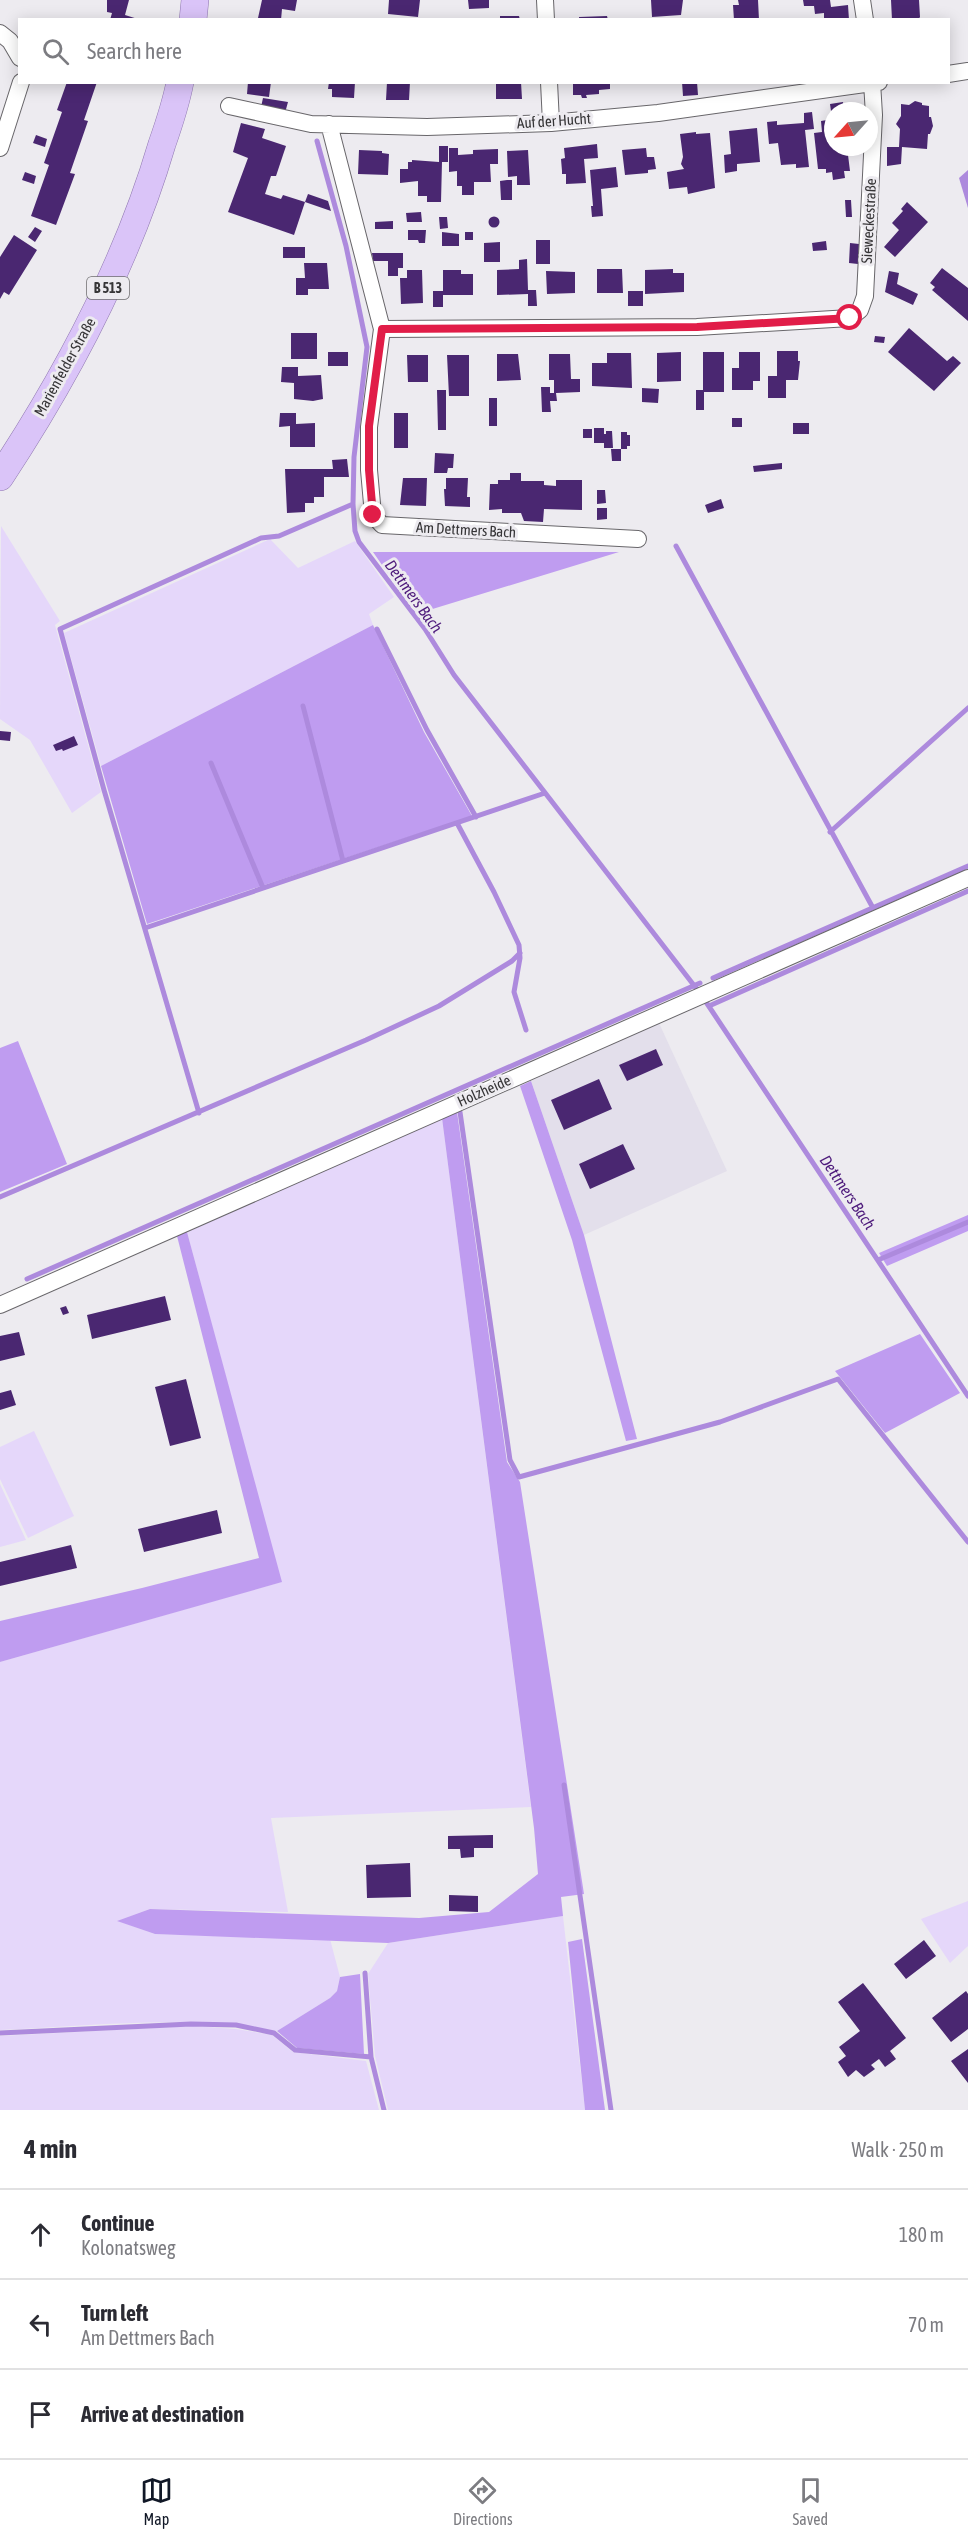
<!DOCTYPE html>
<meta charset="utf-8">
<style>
body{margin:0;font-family:"Asap Condensed",sans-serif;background:#f7f7f7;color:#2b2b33}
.compass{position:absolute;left:824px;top:102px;width:54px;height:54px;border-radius:50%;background:#fff;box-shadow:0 3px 15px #0003;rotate:243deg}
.stop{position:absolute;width:18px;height:18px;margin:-14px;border:4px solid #e11d48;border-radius:50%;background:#fff}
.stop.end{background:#e11d48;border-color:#fff;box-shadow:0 2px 6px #0008}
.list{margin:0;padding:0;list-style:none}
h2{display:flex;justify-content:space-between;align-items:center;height:78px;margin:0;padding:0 24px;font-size:26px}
h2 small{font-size:20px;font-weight:400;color:#7c7c81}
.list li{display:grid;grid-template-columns:39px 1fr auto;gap:18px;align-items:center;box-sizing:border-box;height:90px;padding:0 24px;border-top:2px solid #e1e1e2}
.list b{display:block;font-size:22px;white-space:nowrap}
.list p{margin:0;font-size:20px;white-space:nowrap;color:#7c7c81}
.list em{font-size:20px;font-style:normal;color:#7c7c81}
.icon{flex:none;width:33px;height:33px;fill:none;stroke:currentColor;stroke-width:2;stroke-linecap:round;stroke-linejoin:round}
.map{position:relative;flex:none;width:968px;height:2110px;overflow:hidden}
.search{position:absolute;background:#fff;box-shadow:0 3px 15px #0003;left:18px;right:18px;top:18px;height:66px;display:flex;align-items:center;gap:15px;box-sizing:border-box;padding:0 21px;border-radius:0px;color:#7c7c81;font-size:22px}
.sheet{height:348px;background:#fff}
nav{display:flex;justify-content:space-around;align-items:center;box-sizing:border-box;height:84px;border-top:2px solid #e1e1e2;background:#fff;font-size:16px;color:#7c7c81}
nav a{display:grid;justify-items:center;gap:3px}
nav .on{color:#111827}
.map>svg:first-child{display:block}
.built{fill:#e3dfeb}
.green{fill:#e5d7fa}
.forest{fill:#bf9cf0}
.water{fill:#ad8add}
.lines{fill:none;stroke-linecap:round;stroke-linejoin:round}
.stream{stroke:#ad8add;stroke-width:5}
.building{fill:#4a2771}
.street-casing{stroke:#68666a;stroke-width:18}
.primary-casing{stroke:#9078b1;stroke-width:28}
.street{stroke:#fff;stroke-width:16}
.primary{stroke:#dac4f8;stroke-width:27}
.route{stroke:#e11d48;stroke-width:8}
.labels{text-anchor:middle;stroke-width:6;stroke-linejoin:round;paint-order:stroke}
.shield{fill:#edebf0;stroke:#6d6c6e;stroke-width:1.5}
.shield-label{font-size:14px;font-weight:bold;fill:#363537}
.street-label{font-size:15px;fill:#363537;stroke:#edebf0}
.water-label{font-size:16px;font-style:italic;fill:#4d1a7b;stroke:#edebf0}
</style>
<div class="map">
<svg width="968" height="2110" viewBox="0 0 968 2110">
<rect width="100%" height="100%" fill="#edebf0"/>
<path class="built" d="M659,1023l68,148 -143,64 -53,-154z"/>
<path class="green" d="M1,526l59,95 -5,4 46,167 -29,21 -42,-73 -30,-21z
M270,539l28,29 57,-27 39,56 -25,17 4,11 -272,141 -37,-133z
M442,1118l89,689 -260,11 17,94 -138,-3 -32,12 37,13 175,5 10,38 -3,14 -7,7 -53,33c-91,-17 -185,-5 -277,-1v-368l281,-80 -94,-350z
M34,1431l40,85 -46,22 -28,-59v-32z
M0,1484l26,56 -26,7z
M968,1901v45l-18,17 -29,-44z
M563,1916l22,194h-197l-13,-54 -7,-82 20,-31z
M193,2026l43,3 36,6 21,17 73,9 13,49h-379v-74z"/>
<path class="forest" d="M373,552h246l-193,59 -23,-16z
M373,625l51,107 48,84 -325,108 -46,-158z
M18,1041l49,123 -67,28v-144z
M531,1081l53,154 53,204 -11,2 -54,-201 -52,-154z
M457,1112l50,350 13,20 64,412 -23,3 2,19 -175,27 -233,-9 -38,-13 33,-12 269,9 70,-6 49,-38 -4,-46 -92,-710z
M968,1215v16l-81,35 -8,-13z
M187,1232l95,350 -282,80v-41l142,-33 117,-30 -82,-322z
M920,1334l40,59 -75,40 -50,-62z
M582,1939l23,171h-20l-17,-168z
M360,1974l4,80 -67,-6 -20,-17 53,-33 7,-7 3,-14z"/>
<path class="water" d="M968,170v38l-9,-30z"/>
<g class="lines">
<path class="stream" d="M317,141l29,105 21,101 -13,110 -1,47 2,27 4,11 66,87 29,46 242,313
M676,546l197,362
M377,629l50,101 49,87
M303,706l40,155
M211,763l52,125
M457,823l37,69 25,53 1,13 -6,34 12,38
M830,832l138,-124
M145,928l400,-135
M713,978l255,-112
M706,1002l262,394
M709,1006l259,-115
M460,1112l50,348 9,17 201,-55 118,-43 130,163
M199,1113l-95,-323 -44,-161 201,-91 18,-2 74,-32
M0,1197l366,-157 73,-34 73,-45 8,-8
M878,1260l90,-38
M27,1279l673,-296
M564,1785l47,325
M365,1973l6,84 13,53
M0,2033l191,-9 45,1 38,8 21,17 76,7"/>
</g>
<path class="building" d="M107,0h22l-4,15 16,5h-31l2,-7 -5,-1z
M262,0h35l-2,11 -13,-2 -1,11h-21l-2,-2z
M389,0h31l-2,17 -30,-3z
M468,0h21v8l-20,1z
M651,0h32l-2,15 -29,2z
M738,0h20l1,20h-25l-1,-15h6z
M803,0h27l1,7 17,-2 1,15h-25v-7l-9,1 -1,-8h-10z
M891,0h28l1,17 -2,3h-26z
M500,16h19l1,4h-20z
M607,16l1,4h-29v-3z
M67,82h30l-13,38 4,1 -18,52 5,1 -19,51 -25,-9 18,-51 -5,-2 18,-51 -5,-2z
M248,82h23l-2,15 -22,-3z
M329,82h26l-1,16 -22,-1v-8h-4z
M387,82h23l-1,18h-23z
M496,82h25l1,17h-26z
M573,82h37v7l-11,1v4l-13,1 1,3h-5l-1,-3h-8z
M682,82h15l1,13 -15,1z
M263,98l25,4 -3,11 -24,-6z
M915,101l7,2v2l7,1v11h2l2,9 -3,8h-2l-1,15 -25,-2 -1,17 -14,2v-19h12l1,-18 -4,-5 5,-8v-12l8,1z
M843,102l1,7 -13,2 -1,-7z
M812,112l2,17 -9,1 4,37 -13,1v-4l-15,1 -3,-22 -9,1 -2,-22 10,-1v4l27,-2v-10z
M833,119v28h14l3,24h-6l1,7 -12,2 -1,-8 -6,1v-4h-8l-4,-36 8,-1 -1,-11z
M241,123l24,6 -3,9 24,8 -10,30h-5l-6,18 16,5 2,-4 22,7 -11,33 -66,-23 20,-54 -15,-6z
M757,128l3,34 -23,2v7l-12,2 -1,-18 7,-1 -2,-23z
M696,132v2l14,-1 5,55 -27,6 -1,-7 -18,2 -2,-17 17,-3 -3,-5 2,-7 -3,-23z
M36,135l11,4 -2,8 -12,-4z
M597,144l1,14 -14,1 2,24 -20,1v-10h-4v-3l-1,-12 4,-1 -1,-10z
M439,146h9v16h-6l-1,40h-14v-6h-9v-15l-18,2v-14h8v-7h4v-2l27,2z
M449,148h9v7l15,-1v-4l25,-1v15h-8l1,18h-17v13h-12v-9h-5v-15l-8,1z
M646,148l1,9h7l2,12 -8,1v3l-23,2 -3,-25z
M359,150l23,1v2l7,1 -1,21 -30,-1z
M528,150l2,35h-13v-9l-9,1 -1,-26z
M616,167l2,20 -17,2 2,27 -11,1 -1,-11h2l-3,-36z
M25,172l11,4 -2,8 -12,-4z
M507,180h5v20h-11l-1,-19z
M308,194l20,7 3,10 -26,-9z
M845,200h6l1,17h-6z
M907,202l21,20 -33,35 -11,-10 15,-17 -7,-7 11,-12 -2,-2z
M421,212l1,10h-15l-1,-9z
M488.5 222a5.5 5.5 0 1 1 11 0a5.5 5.5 0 1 1-11 0Z
M439,217h8l1,11 -8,1z
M393,221v8h-18v-7z
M35,227l7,4 -7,11 -7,-5z
M408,230h18l-1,13h-6l-1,-3h-10z
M442,232l17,2v12h-17z
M465,232h8v8h-8z
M14,235l23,15 -28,45 -5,-3 -4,7v-42z
M536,240h14v24h-14z
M826,241l1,9 -14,1 -1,-8z
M500,242v20h-16v-19z
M850,243l9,1 -1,20 -9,-1z
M283,247h22v11h-22z
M372,253h31v15h-5v8h-10v-15h-15z
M527,259l1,31h8l1,16h-9v-12l-31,1v-25l22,-1v-9z
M304,263h23l2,26h-21v6h-12v-17h9z
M942,268l26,20v33l-36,-31 3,-3 -5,-4z
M597,269h25l1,24h-26z
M673,269v4h11v19l-39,2v-24z
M407,270h15l1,33 -22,1 -1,-26h7z
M443,270h18v4h12v21h-30v12h-10v-16h10z
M546,271l29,1v21l-28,1z
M889,271l10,2 -2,11 21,10 -5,11 -28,-13z
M628,291h15v15h-15z
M909,328l38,33 6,-5 8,7 -27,28 -46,-39z
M291,333h26v26h-26z
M875,336l10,1 -1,6 -10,-1z
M777,351h21v10h2l-2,19h-12v18h-18v-22h9z
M328,352h20v14h-20z
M681,352v29l-24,1v-29z
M703,352h21v40h-20v18h-8v-20h7z
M739,352h21v29h-7v9h-21v-22h7z
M607,353h24l1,35 -40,-2v-23h15z
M497,354h21l3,26 -24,1z
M549,354h21l1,25h9v13l-24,1 1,8h-7l1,11h-9l-1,-25h9v6h4v-13h-5z
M407,355h21v27h-20z
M447,355h22v41h-20z
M282,367h16v9l23,-1 2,24 -10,2 -19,-2v-16l-13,-1z
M642,388l17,1 -1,14 -16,-1z
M437,390h9v40h-8z
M489,398h8v28h-8z
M280,413h16v11l19,-1v24h-25v-21l-11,1z
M394,413h14v35h-14z
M732,418h10v9h-10z
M793,423h16v11h-16z
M594,428h10v6h2v-3h6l1,17h-9v-5h-10z
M583,429h9v9h-9z
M621,432h6v3h3v11h-3v3h-6z
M611,449h10v12h-9z
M435,453l19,1 -1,14h-5l-1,5h-13z
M347,459l2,18h-25v20h-10v6h-9v9l-18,1 -2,-44h48l-1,-9z
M782,463v6l-28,3 -1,-6z
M510,473h11v8h23v4l12,1v-6h26v30l-38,-1 -1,13 -19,-1 -3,-8h-19v-4l-13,1 1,-26h8v-4h12z
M403,478h24l-1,28 -26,-1z
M446,478h22l-1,19h3v10l-25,-1 -1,-17h2z
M597,490h8l1,13 -9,1z
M721,499l3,9 -16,5 -3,-8z
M597,508h10v11l-10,1z
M0,731l11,1 -1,9 -10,-1z
M74,736l4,9 -15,6 -1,-2 -6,2 -3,-6z
M656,1049l7,16 -36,16 -8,-16z
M599,1079l13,30 -48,21 -13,-30z
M623,1144l12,25 -45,20 -11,-25z
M165,1296l6,24 -79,19 -5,-24z
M66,1306l3,7 -6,2 -3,-7z
M19,1332l6,23 -25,6v-25z
M186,1379l15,59 -31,8 -15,-59z
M11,1390l5,15 -16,5v-17z
M217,1510l5,23 -78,19 -6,-23z
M71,1545l6,23 -77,18v-24z
M493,1835v13h-19v9l-13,1 -1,-9h-12v-13z
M410,1863l1,34 -44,1 -1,-33z
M449,1895l29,1v16l-29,-1z
M924,1940l12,16 -30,23 -12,-15z
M863,1983l43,55 -16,13 6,8 -11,8 -6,-8 -8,6 4,4 -11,8 -8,-7 -8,7 -10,-15 8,-6 -7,-9 21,-16 -22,-29z
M966,1991l2,3v35l-17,13 -19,-24z
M968,2049v34l-17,-22z"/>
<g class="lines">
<g class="street-casing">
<path id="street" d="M545,0l1,20
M862,0l3,20
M0,33l10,8 10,17
M948,74l20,-3
M549,82l2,41
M229,106l82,18 116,3 124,-4 107,-10 221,-31
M329,124l53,205 -13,98v43l4,45 9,10 256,14
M0,148l21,-66
M382,329l315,-2 153,-9 10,-8 5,-14 9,-181 -2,-33
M0,1305l968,-427"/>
</g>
<g class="primary-casing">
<path id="primary" d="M193,20l2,-20
M0,477c68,-103 127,-214 162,-333 7,-20 14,-41 18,-62"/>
</g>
<use href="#street" class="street"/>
<use href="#primary" class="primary"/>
</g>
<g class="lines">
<path class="route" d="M373,515l-4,-45v-44l13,-97 315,-2 153,-9"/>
</g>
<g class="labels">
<rect class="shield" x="87" y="277" width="42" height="22" rx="4.5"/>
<g class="shield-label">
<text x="108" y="293">B 513</text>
</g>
<g class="street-label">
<text transform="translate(554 121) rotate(-4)" y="5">Auf der Hucht</text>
<text transform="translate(869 221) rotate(-87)" y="5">Sieweckestraße</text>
<text transform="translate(65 367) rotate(-61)" y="5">Marienfelder Straße</text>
<text transform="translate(466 530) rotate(3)" y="5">Am Dettmers Bach</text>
<text transform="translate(484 1091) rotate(-24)" y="5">Holzheide</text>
</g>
<g class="water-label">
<text transform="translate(414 596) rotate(54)" y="6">Dettmers Bach</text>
<text transform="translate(848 1192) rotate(56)" y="6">Dettmers Bach</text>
</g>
</g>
</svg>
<svg class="compass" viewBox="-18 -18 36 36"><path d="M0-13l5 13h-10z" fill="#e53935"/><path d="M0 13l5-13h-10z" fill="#7c7c81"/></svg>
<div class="stop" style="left:850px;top:318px"></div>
<div class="stop end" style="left:373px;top:515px"></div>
<div class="search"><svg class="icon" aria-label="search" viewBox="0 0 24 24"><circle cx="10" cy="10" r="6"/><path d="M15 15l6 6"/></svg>Search here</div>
</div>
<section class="sheet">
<h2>4 min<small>Walk · 250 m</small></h2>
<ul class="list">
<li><svg class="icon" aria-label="ahead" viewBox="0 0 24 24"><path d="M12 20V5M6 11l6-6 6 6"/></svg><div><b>Continue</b><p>Kolonatsweg</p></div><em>180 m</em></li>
<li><svg class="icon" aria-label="left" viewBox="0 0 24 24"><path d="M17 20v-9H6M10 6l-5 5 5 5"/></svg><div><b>Turn left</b><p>Am Dettmers Bach</p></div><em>70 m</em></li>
<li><svg class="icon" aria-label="arrive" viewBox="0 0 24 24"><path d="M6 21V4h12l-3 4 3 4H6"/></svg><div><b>Arrive at destination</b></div></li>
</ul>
</section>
<nav>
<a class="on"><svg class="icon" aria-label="map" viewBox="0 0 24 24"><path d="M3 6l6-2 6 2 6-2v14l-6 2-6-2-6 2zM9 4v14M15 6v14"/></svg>Map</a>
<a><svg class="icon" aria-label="directions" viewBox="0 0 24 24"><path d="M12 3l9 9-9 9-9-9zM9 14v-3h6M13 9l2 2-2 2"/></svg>Directions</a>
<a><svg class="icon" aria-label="saved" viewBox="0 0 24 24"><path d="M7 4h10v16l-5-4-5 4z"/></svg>Saved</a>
</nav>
